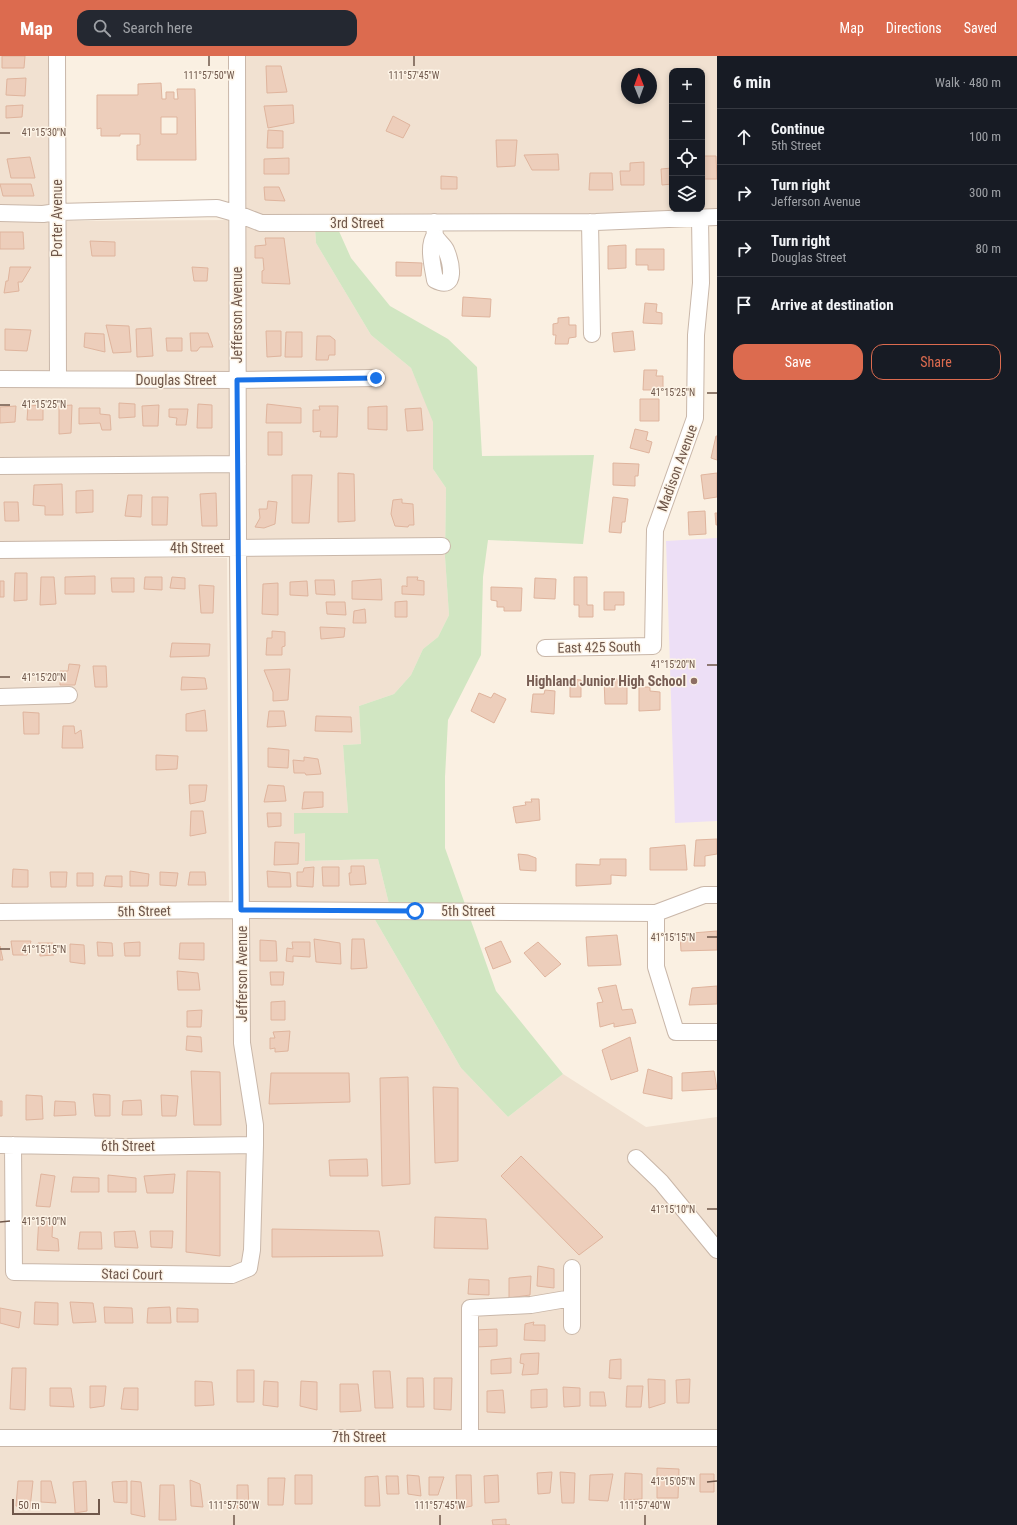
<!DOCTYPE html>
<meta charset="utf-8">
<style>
body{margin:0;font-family:"Roboto Condensed",sans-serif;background:#242831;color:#f1f3f6}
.controls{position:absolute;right:12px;top:12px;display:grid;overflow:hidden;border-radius:8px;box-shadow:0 2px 6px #0003}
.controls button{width:36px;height:36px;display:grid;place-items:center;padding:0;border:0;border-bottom:1px solid #363941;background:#171b24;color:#f1f3f6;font:20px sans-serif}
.compass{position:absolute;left:621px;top:12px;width:36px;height:36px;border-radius:50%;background:#171b24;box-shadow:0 2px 6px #0003;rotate:359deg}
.scale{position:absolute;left:12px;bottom:10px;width:88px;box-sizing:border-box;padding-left:4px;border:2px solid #6f574a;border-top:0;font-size:11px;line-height:14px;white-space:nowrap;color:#6f574a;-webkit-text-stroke:3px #fdf4e7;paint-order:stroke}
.stop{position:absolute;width:12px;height:12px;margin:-9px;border:3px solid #1a73e8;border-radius:50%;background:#fff}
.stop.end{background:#1a73e8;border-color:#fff;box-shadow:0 1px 4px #0008}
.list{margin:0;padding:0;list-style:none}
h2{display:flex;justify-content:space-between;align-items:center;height:52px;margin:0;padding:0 16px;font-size:17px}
h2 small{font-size:13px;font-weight:400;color:#9ea1a6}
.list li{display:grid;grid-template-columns:26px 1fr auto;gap:12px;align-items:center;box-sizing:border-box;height:56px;padding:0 16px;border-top:1px solid #363941}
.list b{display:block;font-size:15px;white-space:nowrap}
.list p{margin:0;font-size:13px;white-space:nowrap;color:#9ea1a6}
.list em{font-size:13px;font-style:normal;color:#9ea1a6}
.actions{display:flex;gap:8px;padding:12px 16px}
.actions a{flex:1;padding:9px 0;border:1px solid #dc6b4f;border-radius:12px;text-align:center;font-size:14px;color:#dc6b4f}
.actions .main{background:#dc6b4f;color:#fff}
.icon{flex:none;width:22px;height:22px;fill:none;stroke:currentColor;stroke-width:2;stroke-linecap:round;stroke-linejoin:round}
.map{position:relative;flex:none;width:717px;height:1469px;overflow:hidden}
header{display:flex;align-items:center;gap:24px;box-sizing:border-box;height:56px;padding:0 20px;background:#dc6b4f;color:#fff}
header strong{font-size:19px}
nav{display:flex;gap:22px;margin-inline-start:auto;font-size:14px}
.search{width:280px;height:36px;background:#242831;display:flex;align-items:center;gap:10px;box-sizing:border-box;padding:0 14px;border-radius:12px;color:#9ea1a6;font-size:15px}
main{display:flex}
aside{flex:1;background:#171b24}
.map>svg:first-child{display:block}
.residential{fill:#f1e1d1;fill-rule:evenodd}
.education{fill:#eddff6}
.green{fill:#d1e6c2}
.building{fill:#edcebb;stroke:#dfb49d;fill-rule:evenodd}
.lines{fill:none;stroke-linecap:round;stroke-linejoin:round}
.minor-casing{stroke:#c9b7a9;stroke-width:18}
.minor{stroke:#fff;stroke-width:16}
.route{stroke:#1a73e8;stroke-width:5}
.ticks{fill:none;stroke:#6f574a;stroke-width:1.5}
.education-dot{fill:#8d6e63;stroke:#fdf4e7;stroke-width:1.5}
.labels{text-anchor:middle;stroke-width:3;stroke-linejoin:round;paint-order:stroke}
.street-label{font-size:14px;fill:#6f574a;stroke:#fdf4e7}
.education-label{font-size:14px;font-weight:bold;fill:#785e54;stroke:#fdf4e7;text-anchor:end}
.ticks-label{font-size:10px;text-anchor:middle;fill:#6f574a;stroke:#fdf4e7;stroke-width:3;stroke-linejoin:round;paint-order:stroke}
</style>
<header>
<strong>Map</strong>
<div class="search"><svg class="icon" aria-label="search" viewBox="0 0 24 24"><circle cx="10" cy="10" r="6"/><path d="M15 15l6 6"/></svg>Search here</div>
<nav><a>Map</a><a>Directions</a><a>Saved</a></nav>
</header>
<main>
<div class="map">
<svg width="717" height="1469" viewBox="0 0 717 1469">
<rect width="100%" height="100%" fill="#faf0e2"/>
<path class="residential" d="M0,0h49l1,154h-50z
M244,0h473v156l-419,8 -54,-6zM672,15h30v138h-30zM627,18h24v24h-24z
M0,161l64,4 167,-1 2,324 -233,1z
M241,171l74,1 1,15 55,92 40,33 23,54 -1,47 13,19 -1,69 4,58 -11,22 -15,12 -12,26 -17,19 -35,12 2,38 -18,1 5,68h-54l11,20v28l73,-2 12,49 -144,-2z
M0,502h227l2,350h-229z
M0,862h374l87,150 47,49 55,-43 83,53 71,-10v313l-717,1z
M717,1387v82h-717v-78z"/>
<path class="education" d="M717,482v283l-42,2 -9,-282z"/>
<path class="green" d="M315,172l23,1 13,29 39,48 58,33 29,28 5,89 112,-1 -11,89 -95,-4 -5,37 -2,78 -33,65 -3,57v71l51,143 67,83 -55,43 -47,-49 -87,-150 16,-10 -12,-49 -73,2v-28l-11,1v-21h54l-5,-68 18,-1 -2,-38 35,-12 17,-19 12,-26 15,-12 11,-22 -4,-58 1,-69 -13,-19v-47l-22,-54 -40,-33 -55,-92z"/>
<path class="building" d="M2,0h23l-1,12h-22z
M266,10h15l6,26 -20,1z
M26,22l-1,18 -19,-1 1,-16z
M161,27l1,16h4v-7h8v7h4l-1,-10h18l1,71h-59v-15h3v-11h-20v2h-19v-8l-4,1v-34h41v-11zM161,61h16v17h-16z
M23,49l-1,12 -16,1v-12z
M293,49l1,18 -26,5 -4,-22z
M393,60l17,9 -7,13 -17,-7z
M268,74l15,1v17h-16z
M496,84h21l-2,26 -18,1z
M558,98l1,16h-27l-8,-15z
M702,100h14l1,23h-15z
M30,101l5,21h-24l-4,-19z
M289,102v16h-25v-15z
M644,106v23h-23l-1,-14h10v-8z
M672,112v16l-10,1 -1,-16z
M590,117h22l1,17h-24z
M441,120l16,1v12h-16z
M0,128h31l3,12h-31z
M264,131h15l6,14 -20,-1z
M0,176h23l1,17h-24z
M265,182h19l6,46 -28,-1v-12l2,-1 -1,-12h-8v-12l11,-1z
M90,185l25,1v14h-23z
M626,189v23l-18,1v-23z
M636,193h28v21h-16v-5h-12z
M396,206l26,1 -1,13h-25z
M10,211h21l-9,15h-4l1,9 -15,2 2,-12h2z
M192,211l16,1 -1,13h-13z
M463,241l28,2 -1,18 -28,-1z
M645,247l12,1 -1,8 6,1v11l-19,-1z
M569,261v8h7v12l-7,1 -1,6h-13l1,-9h-3v-11l5,-1v-5z
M106,269l23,1 2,26 -18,1z
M151,272l2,28 -16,1 -1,-28z
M5,273l26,1 -4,21 -22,-1z
M266,275h15v25l-14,1z
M633,275l2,19 -21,2 -2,-19z
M286,276h16v25h-17z
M85,277l19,1 1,18 -21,-5z
M190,277h18l5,14h-13l-3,4h-6z
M317,280h13l5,4v15h-6l-1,5h-12z
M166,282h16v13h-15z
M644,314h13l-1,6h7v14h-20z
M640,343h19v22h-19z
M119,347l16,1v13l-16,1z
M198,348l14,1v23h-15z
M267,348l34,4v15h-35z
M43,349v15h-16l1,-14z
M72,349l-1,28 -12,1v-28z
M159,349l-1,21h-15l-1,-20z
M16,350l-1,16 -15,1v-16z
M319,350h19l-1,31h-17l1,-6 -8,1v-22h7z
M387,350v24l-19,-1v-22z
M79,352h21v6l10,1 1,15h-9l-2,-7 -21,1z
M421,352l2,22 -16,1 -2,-22z
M169,353h19l-2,16h-10l1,-7 -8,-1z
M635,373l13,3 -2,8 6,2 -3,11 -19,-5z
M268,376h14v23h-14z
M716,380h1v24l-6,-2z
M613,407l26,1 -1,12h-3v10l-22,-1z
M338,417l16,1 1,47 -17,1z
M717,417v24l-13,2 -3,-24z
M292,419h20l-3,48h-17z
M62,428l1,31h-18v-9l-12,-1 1,-20z
M93,434v22l-17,1v-22z
M216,437l1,33h-15l-2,-32z
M128,439h14l-1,22 -16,-1z
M152,441h16l-1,28h-15z
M613,441l15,2 -3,23h-3l-1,11 -12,-1z
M402,443v4l11,1 1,21h-5l-1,2 -13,-1 -4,-12 2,-14z
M268,445l9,1 -2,22 -11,4 -9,-1 5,-9 -1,-9h8z
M4,446h14l1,19h-14z
M705,455l1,23 -17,1 -1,-23z
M715,457h2v12h-1z
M15,517h12v27l-13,1z
M95,520v18h-30v-17z
M41,521h13l2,27 -16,1z
M145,521h17v13l-18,-1z
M172,521l13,1v11l-15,-1z
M407,521h11l-1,3 7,1v14l-22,-1v-8h4l1,1z
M574,521h13v28h6v12h-14v-12h-5z
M111,522h23v14h-22z
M535,522l21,1 -1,20 -21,-1z
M381,523l1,21 -30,-1v-18z
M315,524h19l1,15 -19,-1z
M0,525h4v16h-4z
M307,525l1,15 -18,-1v-13z
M278,527v32l-16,-1 1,-30z
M199,529l15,1 -1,27h-12z
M491,531l31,1 -1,23h-17v-4h-7v-6l-6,-1z
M604,536h20v13h-9v5h-11z
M407,545v16h-12v-15z
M326,546h19l1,13 -19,-1z
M365,553l1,14h-13l1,-12z
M320,571l25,1 -1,9 -23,2z
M272,575l13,1v14l-3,1v8h-16l1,-17h5z
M172,587l38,1 -1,12 -39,1z
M69,608l11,1 -5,20h-15v-14h8z
M93,610h13l1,21h-12z
M290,613l-2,31 -15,1v-9l-9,-22z
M182,621l23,1 2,11 -26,1z
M570,623l11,1v17h-11z
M604,623h13l1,5 9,2v18h-22z
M639,631h11v4l10,1v18l-21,1z
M545,634l10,1 -1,23 -23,-2 2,-18h11z
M479,637l12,5 3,-5 12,6 -12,24 -23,-12z
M205,654l2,21h-21v-17z
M269,655h15l2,15 -19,1z
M23,656l16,1v21h-15z
M316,660l35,1 1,15 -37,-1z
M63,670h11l1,8 6,-4 2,18h-21z
M268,692l21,2 -1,18 -20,-1z
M156,699l22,1 -1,13 -21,1z
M304,701l14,2 3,15 -15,1 -1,-2h-11l-1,-13 11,1z
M189,729h18l-2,16 -15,3z
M268,729l16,1 2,15 -22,1z
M304,736h19v15l-21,2z
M531,743h8l1,21 -24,3 -3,-16 13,-2 -1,-3h7z
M191,755h12l3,22 -16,3z
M267,757h14v13l-13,1z
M717,783v15l-12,2v10h-11l2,-26z
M275,786l24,1 -1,21 -24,1z
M685,789l2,25h-37v-22z
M518,798l10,1 8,3v13l-16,-1z
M600,803h26v17l-15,-1v9l-35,2v-22l24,1z
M351,810h13l2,18 -16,1 -1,-12h2z
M314,811l-1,20 -16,-1v-14h6l1,-4z
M322,811h17v19h-16z
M13,813l15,1v17h-16z
M130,815l19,3 -1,12h-18z
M267,815l23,2 1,14h-23z
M50,816h17l-1,15h-15z
M160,816l18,1 -2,13 -16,-1z
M190,816h15l1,13h-18z
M77,817h16v13h-16z
M106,820h16v11l-18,-1z
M717,875v19l-36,1 -1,-17z
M617,879l4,30 -33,1 -2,-29z
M314,883l26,4 1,21 -25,-2z
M352,883h12l3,29 -16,1z
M260,884l16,1 1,20h-17z
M11,885h20l-4,14h-14z
M501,885l10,21 -18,7 -8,-21z
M97,886l15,1 1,13h-15z
M140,886v14h-15l-1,-13z
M292,886h18v15l-17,-1v6l-7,-1 1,-13 6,1z
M538,886l23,22 -16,13 -21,-24z
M38,887h15l1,12 -14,1z
M180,887h24v17l-25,-1z
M70,888l14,1 1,19 -15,-2z
M0,890l3,14h-3z
M177,915l21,2 2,17h-22z
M270,916h14l-1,13h-12z
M616,929l6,25 10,-1 4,14 -22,4v-4l-14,4 -3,-24 6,-1 -5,-14z
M717,930v18l-28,1 3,-17z
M285,945v19h-14v-18z
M202,954l-1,17h-14v-16z
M290,975l-2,20 -13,1v-4l-5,1v-11h5l-2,-6z
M187,980l14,1 1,15 -16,-2z
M630,981l8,34 -27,9 -9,-30z
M648,1013l24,8v22l-29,-6z
M191,1015l29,1 1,53h-27z
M714,1015l3,18 -35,2v-18z
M271,1017h78l1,29 -81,2z
M408,1021l2,107 -28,2 -2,-108z
M433,1031l25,1v73l-23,2z
M93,1038l17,1v21h-15z
M26,1039l16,1 1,23 -17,1z
M161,1039l17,1 -2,20h-14z
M141,1044l1,15h-20l1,-14z
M0,1045h2v15h-2z
M55,1045l20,1 1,13 -22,1z
M521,1100l82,81 -24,18 -78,-79z
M367,1103l1,17h-38l-1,-16z
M187,1115l33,1v84l-34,-4z
M41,1118l14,2 -5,31 -14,-1z
M175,1118l-2,19h-26l-3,-17z
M108,1119l28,3v14h-28z
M73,1121l26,1v14h-28z
M39,1161h14l-1,20 6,2 1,12 -22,-1z
M435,1161l51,2 2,30 -54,-1z
M272,1173l107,2 4,25 -111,1z
M135,1175l3,17 -23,-1 -1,-15z
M150,1175h23l-1,17 -21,-1z
M80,1176h21l1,17h-24z
M538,1210l16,3v19l-17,-2z
M531,1220l-1,19 -21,3v-20z
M469,1223l20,1v15l-21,-1z
M35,1246l23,1v22l-24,-1z
M70,1246l23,1 3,19 -23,1z
M104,1251l28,1 1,15h-28z
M170,1251l1,16h-24l1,-15z
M0,1252l21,4 -2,16 -19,-5z
M177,1252l21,1v13h-21z
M534,1266l-1,3h12v16l-21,-1 1,-16z
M497,1273v17l-22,1 -1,-17z
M539,1297l-1,21 -16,1 2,-11 -4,-1 1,-9z
M511,1302v15l-20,1v-14z
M621,1303v20l-12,-1 1,-18z
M12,1312h14l-1,42 -15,-1z
M237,1314h17v32h-17z
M373,1315h17l3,37h-18z
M407,1322h16l1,29h-17z
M434,1322h18l-1,32 -17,-1z
M648,1323l17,1v23l-16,5z
M690,1323l-1,24h-12l-1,-23z
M195,1325l17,1 2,23 -19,1z
M264,1325l14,1v25l-15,-2z
M301,1325l16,1v28l-17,-4z
M340,1328h18l3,27 -21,1z
M90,1330h16l-2,20 -14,2z
M627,1330h16l-2,21h-15z
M563,1331l17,1v18l-16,1z
M50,1332h21l3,19 -24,-1z
M124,1332h14v22l-17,-1z
M547,1333v18l-16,1v-18z
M503,1334l2,23 -18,-1v-21z
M590,1336h14l2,14h-16z
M657,1412l22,1 -1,29h-21z
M552,1416l-2,21 -12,1 -1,-21z
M560,1416l15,1 -1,30h-12z
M625,1417l17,1v25l-18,1z
M613,1418l-5,27 -19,-1 1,-25z
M700,1418h14v18h-14z
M295,1419h17v29h-17z
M407,1419l12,1 2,20 -13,-2z
M456,1419h15l1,31 -15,3z
M498,1419l1,27 -14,1 -1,-27z
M378,1420l2,30h-15v-29z
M386,1420h12l1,18h-12z
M429,1421h15l-6,18h-9z
M268,1422h17l-2,27h-15z
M190,1424l10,4 3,23 -12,-1z
M18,1425h15l-3,27 -14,-2z
M41,1425h10l5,22 -15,-1z
M86,1425l1,30 -12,2 -2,-31z
M127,1425v22l-13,-1 -2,-20z
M131,1425l10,1 4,35 -14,-3z
M160,1429h14l2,35h-17z
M237,1429h11l1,24 -12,-1z
M506,1463v6h4h-17l-1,-5z"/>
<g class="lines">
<g class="minor-casing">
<path id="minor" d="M57,0l1,323
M0,157l43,1 14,-2 160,-4 21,6 23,9 335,-1 121,-5
M434,166c1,4 0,9 1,13 2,6 9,10 11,15 5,12 12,42 -11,30 -2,-13 -8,-34 0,-45
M590,166l2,112
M0,323l237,1 140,-2
M0,410l238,-2
M0,494l442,-4
M545,592l108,-2 2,-116 40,-112 1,-83 5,-52 -1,-65
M0,641l69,-2
M0,856l241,-2 415,3 48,-18h13
M656,857v54l20,65h41
M0,1089l125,2 130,-2
M13,1089l1,127 218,3 17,-7 3,-18 3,-105v-20l-13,-82 -4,-495 -1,-492
M636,1102l25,24 56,68
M572,1212v58
M470,1381v-129l61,-3 41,-7
M0,1382h717"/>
</g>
<use href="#minor" class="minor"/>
</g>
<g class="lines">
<path class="route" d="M376,322l-139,2 4,530 174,1"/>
</g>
<path class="ticks" d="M209,0v10M414,0v10M0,77h10M707,337h10M0,349h10M707,609h10M0,621h10M707,881h10M0,893h10M707,1153h10M0,1166l10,-1M707,1426l10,-1M234,1459v10M440,1459v10M645,1459v10"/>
<circle class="education-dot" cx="694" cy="625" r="4"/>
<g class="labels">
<g class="street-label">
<text transform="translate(57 162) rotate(-90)" y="5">Porter Avenue</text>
<text x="357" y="172">3rd Street</text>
<text transform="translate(237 259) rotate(-90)" y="5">Jefferson Avenue</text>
<text x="176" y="329">Douglas Street</text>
<text transform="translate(677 412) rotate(-70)" y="5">Madison Avenue</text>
<text x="197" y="497">4th Street</text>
<text transform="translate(599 591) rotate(-1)" y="5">East 425 South</text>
<text transform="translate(144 855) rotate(-1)" y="5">5th Street</text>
<text x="468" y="860">5th Street</text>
<text transform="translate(242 918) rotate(-90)" y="5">Jefferson Avenue</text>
<text x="128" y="1095">6th Street</text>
<text transform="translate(132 1218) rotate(1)" y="5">Staci Court</text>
<text x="359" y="1386">7th Street</text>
</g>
<g class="education-label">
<text x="686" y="630">Highland Junior High School</text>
</g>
</g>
<g class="ticks-label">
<text x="209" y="23">111°57'50"W</text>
<text x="414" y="23">111°57'45"W</text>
<text x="44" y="80">41°15'30"N</text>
<text x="673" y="340">41°15'25"N</text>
<text x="44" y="352">41°15'25"N</text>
<text x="673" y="612">41°15'20"N</text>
<text x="44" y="625">41°15'20"N</text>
<text x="673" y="885">41°15'15"N</text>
<text x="44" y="897">41°15'15"N</text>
<text x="673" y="1157">41°15'10"N</text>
<text x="44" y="1169">41°15'10"N</text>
<text x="673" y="1429">41°15'05"N</text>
<text x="234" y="1453">111°57'50"W</text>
<text x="440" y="1453">111°57'45"W</text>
<text x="645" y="1453">111°57'40"W</text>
</g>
</svg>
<div class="controls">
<button>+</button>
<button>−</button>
<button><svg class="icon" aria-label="locate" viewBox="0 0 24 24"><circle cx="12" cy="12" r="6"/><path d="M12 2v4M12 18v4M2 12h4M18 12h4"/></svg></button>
<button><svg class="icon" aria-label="layers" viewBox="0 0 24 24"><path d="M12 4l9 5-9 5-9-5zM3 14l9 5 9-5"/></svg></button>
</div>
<svg class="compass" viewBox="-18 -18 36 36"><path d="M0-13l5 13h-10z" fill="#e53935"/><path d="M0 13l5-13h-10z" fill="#9ea1a6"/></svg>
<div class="scale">50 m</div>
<div class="stop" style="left:415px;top:855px"></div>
<div class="stop end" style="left:376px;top:322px"></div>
</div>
<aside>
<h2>6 min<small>Walk · 480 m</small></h2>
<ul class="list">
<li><svg class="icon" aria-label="ahead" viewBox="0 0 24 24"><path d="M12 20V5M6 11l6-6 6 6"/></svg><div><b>Continue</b><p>5th Street</p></div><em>100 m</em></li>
<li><svg class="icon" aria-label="right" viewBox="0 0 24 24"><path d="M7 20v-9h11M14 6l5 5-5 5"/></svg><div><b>Turn right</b><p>Jefferson Avenue</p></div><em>300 m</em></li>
<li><svg class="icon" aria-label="right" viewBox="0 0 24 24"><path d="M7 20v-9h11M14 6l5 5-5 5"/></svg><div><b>Turn right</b><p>Douglas Street</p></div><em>80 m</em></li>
<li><svg class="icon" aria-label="arrive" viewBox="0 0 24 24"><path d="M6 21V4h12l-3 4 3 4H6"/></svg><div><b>Arrive at destination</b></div></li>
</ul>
<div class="actions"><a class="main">Save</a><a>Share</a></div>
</aside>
</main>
